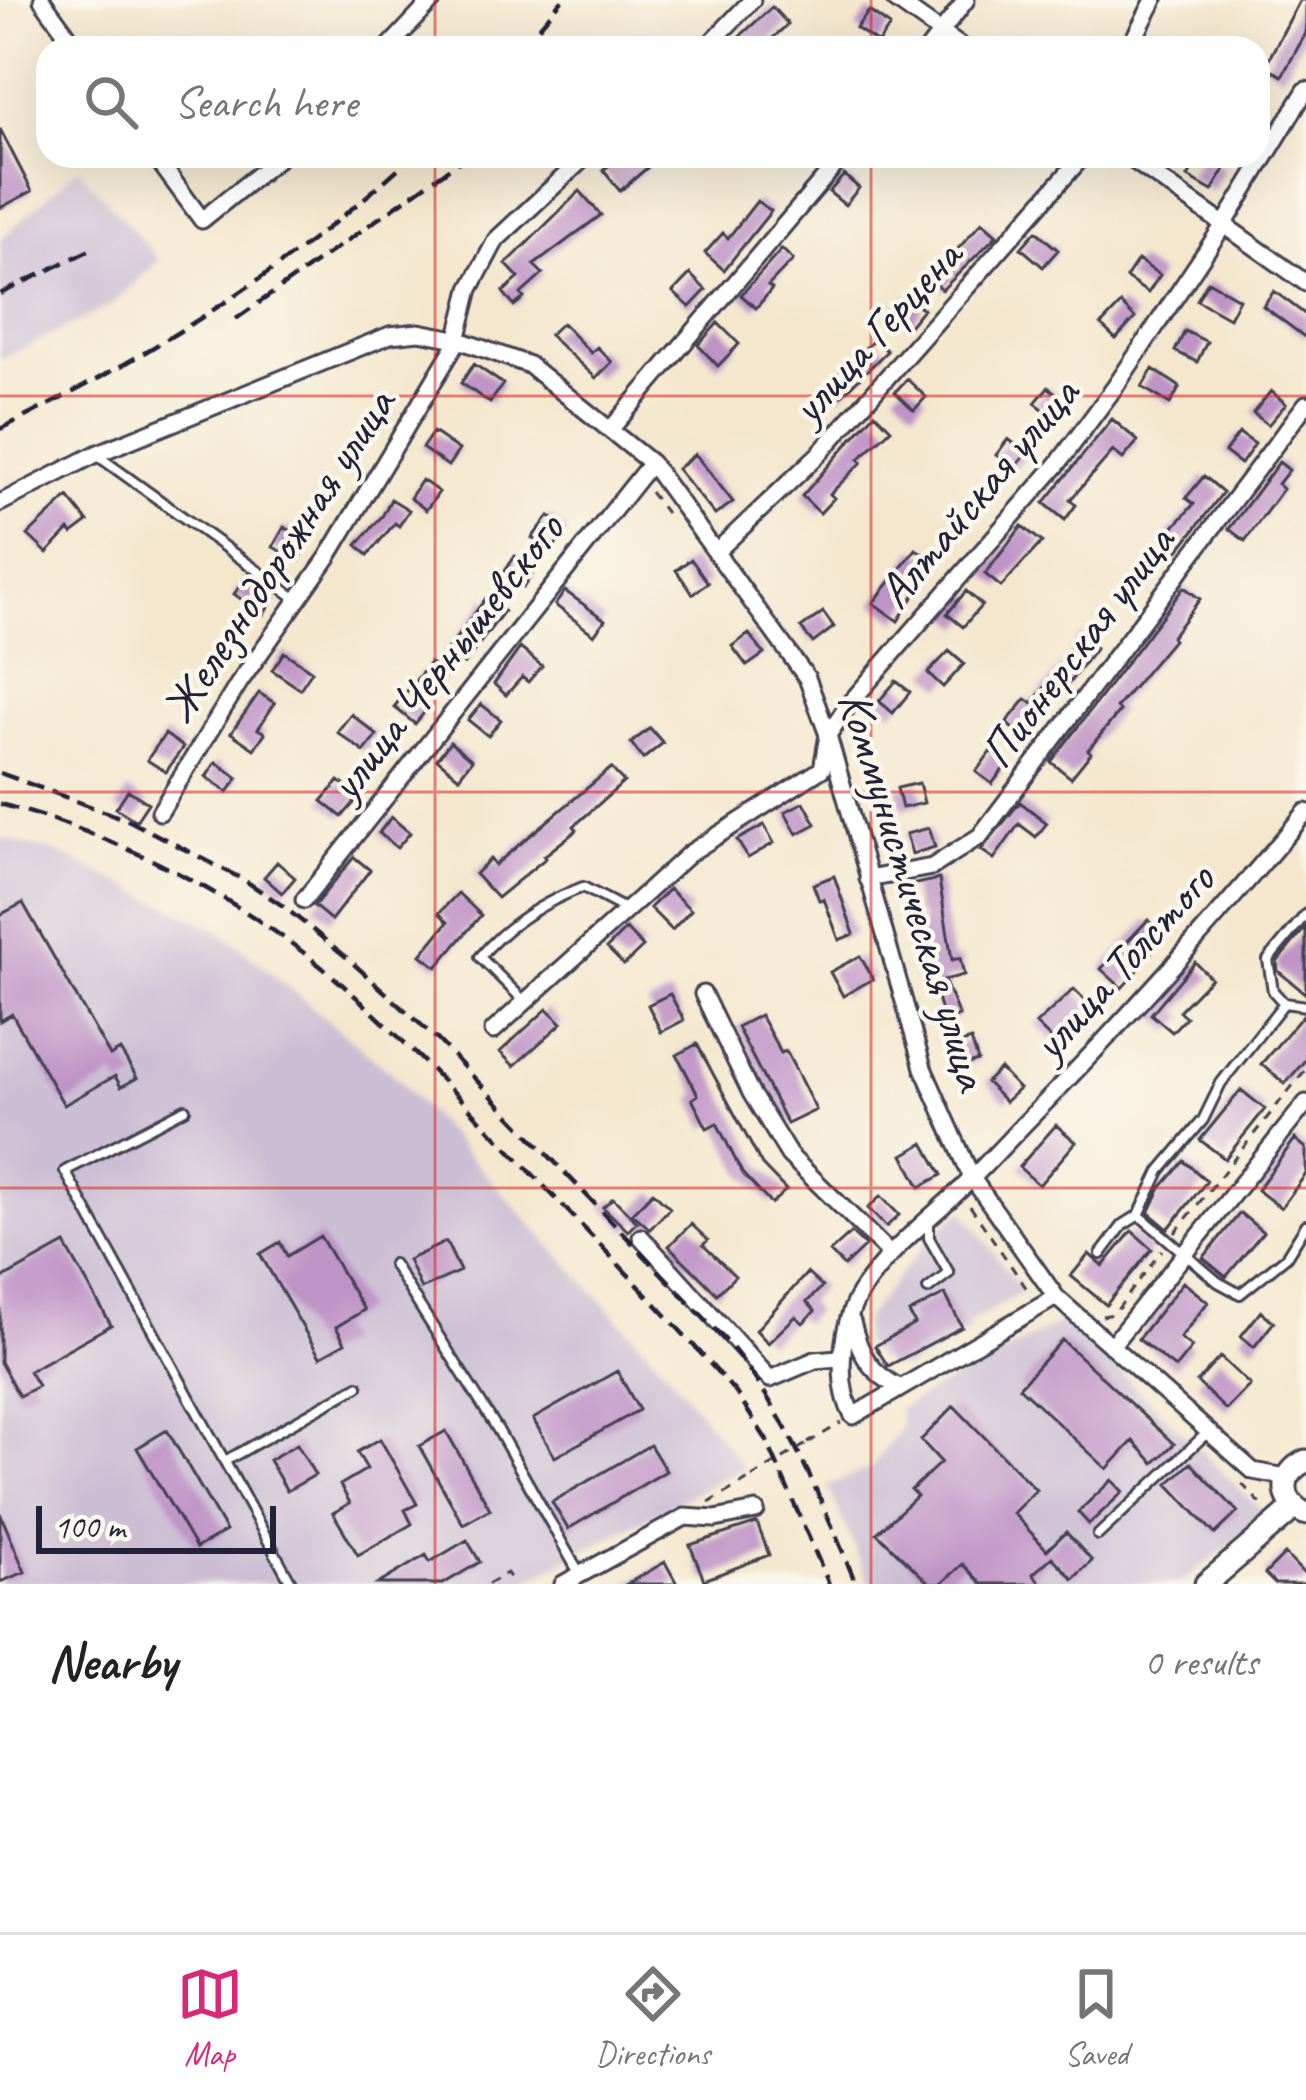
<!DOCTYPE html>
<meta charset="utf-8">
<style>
body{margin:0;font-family:Caveat,sans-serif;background:#f6f6f6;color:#222}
.scale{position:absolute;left:36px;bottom:30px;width:240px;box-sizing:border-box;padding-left:12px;border:6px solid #22223b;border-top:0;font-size:33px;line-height:42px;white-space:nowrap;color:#22223b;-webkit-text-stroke:9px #fbf7ec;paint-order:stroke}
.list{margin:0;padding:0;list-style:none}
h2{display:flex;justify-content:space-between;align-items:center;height:156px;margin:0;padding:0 48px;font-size:51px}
h2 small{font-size:39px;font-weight:400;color:#767676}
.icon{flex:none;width:66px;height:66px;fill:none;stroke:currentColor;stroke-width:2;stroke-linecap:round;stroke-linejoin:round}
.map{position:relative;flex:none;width:1306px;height:1584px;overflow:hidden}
.search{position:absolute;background:#fff;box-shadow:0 12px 48px #0002;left:36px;right:36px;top:36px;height:132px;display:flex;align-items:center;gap:30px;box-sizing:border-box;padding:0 42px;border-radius:36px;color:#767676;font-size:45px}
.sheet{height:348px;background:#fff}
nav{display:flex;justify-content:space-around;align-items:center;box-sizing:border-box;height:168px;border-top:3px solid #e0e0e0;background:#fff;font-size:33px;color:#767676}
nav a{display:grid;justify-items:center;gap:6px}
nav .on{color:#db2777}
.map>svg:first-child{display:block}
.industrial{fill:#ccbed4}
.building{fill:#be93c6}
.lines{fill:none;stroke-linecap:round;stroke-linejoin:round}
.service-casing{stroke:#424051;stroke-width:14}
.minor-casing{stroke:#424051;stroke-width:21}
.secondary-casing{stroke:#424051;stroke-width:27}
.path{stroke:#424051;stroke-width:3;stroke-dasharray:9 9;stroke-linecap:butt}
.service{stroke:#fff;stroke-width:8}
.minor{stroke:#fff;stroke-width:15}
.secondary{stroke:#fff;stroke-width:21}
.rail{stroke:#22223b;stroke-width:4.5;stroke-dasharray:18 9;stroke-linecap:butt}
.path-bridge{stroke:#424051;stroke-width:3;stroke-dasharray:9 9;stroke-linecap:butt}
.grid{fill:none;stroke:#d62828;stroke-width:3;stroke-opacity:0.55}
.labels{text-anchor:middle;stroke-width:9;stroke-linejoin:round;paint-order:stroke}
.street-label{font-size:48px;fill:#22223b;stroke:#fbf7ec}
</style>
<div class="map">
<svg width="1306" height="1584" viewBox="0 0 1306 1584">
<rect width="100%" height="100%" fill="#fbf7ec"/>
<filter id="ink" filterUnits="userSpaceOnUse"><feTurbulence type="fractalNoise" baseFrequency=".00833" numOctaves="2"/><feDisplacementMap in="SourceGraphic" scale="24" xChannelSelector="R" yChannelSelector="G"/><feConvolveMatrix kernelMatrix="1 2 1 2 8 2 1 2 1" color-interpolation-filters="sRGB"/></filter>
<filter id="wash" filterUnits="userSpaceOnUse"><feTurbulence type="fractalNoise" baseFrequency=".004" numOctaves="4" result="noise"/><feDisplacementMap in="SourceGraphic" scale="48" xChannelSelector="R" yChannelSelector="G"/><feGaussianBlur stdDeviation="2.7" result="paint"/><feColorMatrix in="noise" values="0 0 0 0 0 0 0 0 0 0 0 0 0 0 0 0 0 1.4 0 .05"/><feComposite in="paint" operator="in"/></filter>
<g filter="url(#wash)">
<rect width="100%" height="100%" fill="#f4e7ce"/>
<path class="industrial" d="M78,168l81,92 -49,46 -110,54v-120z
M0,838l58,15 162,78 174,144 275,299 74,93 -223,117h-520z
M963,1210l59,82 -54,32 2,7 -66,38 -25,-8 -17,-20 2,-21 65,-82z
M1066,1320l196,191 -9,17 -75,56h-308l-42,-98 44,-19 30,-41 -4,-17z"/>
<g id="blocks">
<path class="building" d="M1300,0h6v33l-24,43 -17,-10z
M772,7l16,17 -26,24h-35z
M869,11l21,15 -12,17 -22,-15z
M0,129l32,62 -32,17z
M621,156h40l-41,35 -17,-21z
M1200,156l25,13 -13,22 -24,-14z
M844,175l15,13 -14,17 -16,-13z
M580,191l21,24 -67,50 9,9 -22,20 3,4 -10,8 -11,-14 16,-14 -13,-14z
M757,201l14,10 -47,59 -19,-17 18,-20 5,5z
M982,222l15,13 -55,55 -11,-11z
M1036,231l22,19 -15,17 -22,-19z
M782,249l11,11 -25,26 4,3 -16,19 -15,-13z
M1138,260l22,15 -12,18 -22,-15z
M690,274l16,16 -16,17 -17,-15z
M1208,281l31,18 -10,19 -32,-18z
M1274,291l32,24v23l-43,-32z
M905,296l18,13 -14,17 -17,-13z
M1121,304l14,14 -19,21 -15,-14z
M562,323l29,30 6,-6 15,15 -16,16 -47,-43z
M718,323l21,21 -21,22 -20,-21z
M1185,331l22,11 -10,20 -22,-11z
M875,339l12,12 -46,45 -12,-14z
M474,364l29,20 -13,19 -29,-20z
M1153,369l27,18 -10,17 -28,-17z
M907,379l19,18 -12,13 -19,-18z
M1048,387l19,15 -12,16 -20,-15z
M1271,391l15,13 -18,21 -15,-12z
M875,413l16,16 -32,30 3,3 -32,32 4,4 -14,15 -18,-17z
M1112,419l26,22 -15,18 -10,-8 -43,49 6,5 -11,15 -21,-17z
M433,432l26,18 -11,16 -26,-18z
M1239,433l16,11 -14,20 -16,-12z
M1008,439l19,14 -13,16 -18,-14z
M695,454l38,48 -18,13 -38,-46z
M1279,462l10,8 -11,14 5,5 -38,52 -16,-12z
M1204,476l19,16 -44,58 -14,-13 29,-33 -8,-6z
M422,480l17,12 -13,18 -16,-12z
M68,497l20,25 -16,12 -3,-4 -22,23 -19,-18z
M391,499l18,11 -10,16 -4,-3 -27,32 -11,-10 26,-30z
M549,516l18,14 -17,22 -18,-14z
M1022,526l20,16 -41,45 -16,-13z
M284,527l25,14 -10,20 -26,-14z
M916,549l19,13 -37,59 -25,-18z
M515,556l20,14 -12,18 -20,-14z
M691,559l17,24 -15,11 -17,-24z
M246,578l29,20 -12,17 -29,-21z
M1184,587l16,12 -29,38 2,3 -57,68 4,3 -32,39 3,3 -20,25 -20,-16z
M565,591l40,29 -11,15 -39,-30z
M966,591l16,14 -19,22 -16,-13z
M486,598l18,13 -40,53 -5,-4 -37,45 5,4 -12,15 -21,-17 36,-44 5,3z
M823,612l11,15 -21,16 -12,-15z
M749,634l15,20 -17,12 -15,-20z
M1082,635l14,13 -70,91 -20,-16 20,-24 6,4 41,-50 -3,-4z
M520,648l22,18 -14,16 -6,-5 -16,18 -12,-11z
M949,651l15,13 -21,23 -15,-14z
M284,652l28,19 -12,18 -28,-19z
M896,681l14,11 -17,21 -14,-12z
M259,693l16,10 -17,26 7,4 -11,16 -23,-16z
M481,704l20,16 -13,16 -20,-16z
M351,714l26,21 -13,17 -27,-20z
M650,728l13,15 -20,16 -12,-16z
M165,734l18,13 -17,25 -19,-12z
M450,742l22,18 -13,17 -22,-18z
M991,751l17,12 -16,21 -16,-12z
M216,762l22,16 -10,14 -22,-15z
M611,768l13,14 -50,44 3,4 -33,26 2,2 -49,40 -22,-24 15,-15 5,6z
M339,781l20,16 -17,20 -20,-16z
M919,783l5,20 -22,5 -5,-20z
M128,790l20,13 -12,18 -20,-13z
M804,802l12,22 -19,10 -12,-22z
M1020,802l27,21 -11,14 -17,-13 -25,35 -13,-9z
M391,817l19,16 -13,15 -18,-15z
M764,825l10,18 -26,15 -11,-18z
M929,828l6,19 -23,7 -6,-20z
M354,857l16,13 -39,50 -17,-14z
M277,862l18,16 -13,15 -18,-16z
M834,876l20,58 -15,6 -15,-41 -5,1 -6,-16z
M939,879l13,81 8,-2 4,17 -20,5 15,36 -15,6 -21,-72 -6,1 -4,-24 10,-5 -7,-11 -5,-26z
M669,889l22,21 -19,20 -22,-22z
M458,893l23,22 -44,52 -16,-12 27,-33 -9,-9z
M23,903l87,153 10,-6 17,28 -16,9 -6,-11 -51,29 -52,-91 -12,7v-106z
M1148,920l18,18 -28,27 2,3 -18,20 -21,-19z
M1306,927v67l-28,-23 -1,-9z
M626,929l17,18 -19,18 -17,-17z
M860,956l13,23 -30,17 -13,-24z
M1195,962l16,16 -32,33 7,6 -14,15 -21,-18z
M1074,989l19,19 -33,40 -24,-24z
M670,994l14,26 -23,12 -13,-27z
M547,1009l15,14 -48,43 -14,-14z
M1304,1014l2,45 -21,25 -24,-20z
M760,1015l21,38 5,-2 30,59 -29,14 -50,-97z
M971,1040l7,21 -23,7 -7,-21z
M697,1044l65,121 24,25 -15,14 -29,-31 -25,-50 -10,5 -15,-29 6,-4 -21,-40z
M1000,1069l19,20 -14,13 -19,-20z
M1241,1090l24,19 -40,50 -25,-19z
M1056,1125l20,17 -37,43 -20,-18z
M1295,1139l11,9v26l-25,34 -24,-18z
M924,1143l18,32 -22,12 -17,-32z
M1184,1161l23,20 -39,48 -19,-16 11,-24z
M653,1192l17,16 -20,21 -18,-16z
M881,1196l18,19 -13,12 -18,-19z
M613,1198l24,24 -9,9 -25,-24z
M1240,1213l23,19 -37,45 -23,-19z
M691,1224l17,16 -5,5 32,31 -18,18 -48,-48z
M1132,1231l20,18 -46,56 -35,-29 18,-22 14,12z
M851,1233l14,13 -21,20 -14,-14z
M320,1236l44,74 -28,17 9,16 -25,14 -60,-103 20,-12 7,14z
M446,1242l14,29 -39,18 -13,-29z
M65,1244l46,81 -82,46 9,15 -19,10 -19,-34v-82z
M807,1273l15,14 -15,15 8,9 -12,12 -7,-7 -28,27 -12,-13z
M1183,1282l25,20 -28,36 12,9 -17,21 -37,-29z
M945,1294l17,33 -74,39 -13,-20 40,-22 -6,-11z
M1261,1311l13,11 -20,25 -13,-11z
M1062,1340l112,104 -20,19 -21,-22 -26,28 -88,-82z
M1220,1357l30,28 -24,25 -29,-28z
M617,1371l22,39 -84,47 -22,-38z
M954,1406l82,84 -23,23 34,37 19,-18 26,29 -19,18 -21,-22 -19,17 8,10h-59l-19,-20 -22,20h-11l-53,-51 40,-37 -6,-6 30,-28 -20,-22z
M167,1430l59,101 -30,17 -59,-100z
M446,1431l44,78 -27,15 -44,-78z
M380,1439l37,65 -12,6 7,14 -54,31 -25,-42 17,-10 -10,-18 27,-16 -10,-17z
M297,1444l18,31 -28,16 -18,-31z
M650,1445l16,26 -98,58 -16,-27z
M1191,1463l47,49 -23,22 -47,-50z
M1112,1480l11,12 -34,32 -11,-12z
M0,1513l25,59 -25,10z
M757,1523l12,32 -65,25 -14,-35z
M467,1540l13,22 -37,22h-65l48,-29 4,7z
M1285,1554l21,22v8h-31l-10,-10z
M665,1562l12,22h-50z"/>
</g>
</g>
<g filter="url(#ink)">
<use href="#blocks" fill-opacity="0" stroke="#424051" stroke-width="3"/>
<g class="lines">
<g class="service-casing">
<path id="service" d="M98,456l199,143
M1306,914l-38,46 5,31 11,12 22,3
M525,1002l-45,-45c27,-32 64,-55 103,-70l42,22
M1284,1003l-63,80 -18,37 -43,51 -21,44 79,67 22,12 46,-37 20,-32
M185,1109l-120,62 227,413
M1101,1254l22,-29 16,-10
M393,1264l105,166 81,143
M928,1289l21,-16 -20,-35v-15
M225,1461l133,-75
M1098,1535l110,-103"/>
</g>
<g class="minor-casing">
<path id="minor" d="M42,0l35,48
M895,0l68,48
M388,48l45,-48
M706,48l46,-48
M929,48l37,-48
M1129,48l25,-48
M155,156l47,64 79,-64
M1127,156l179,127
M610,430l233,-274
M0,503l96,-49 294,-119 29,-3 37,7 73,26 122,98 156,215 21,57 95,333 49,110 84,119 197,174 33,6
M717,551l102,-97 264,-298
M160,812l79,-129 89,-126 128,-213 14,-55 26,-49 90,-84
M868,879l64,-12 48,-31 326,-432
M304,900l347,-437
M703,994l48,99 38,62 101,99
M493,1031l197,-178 132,-84 6,-34 21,-31 208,-239 58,-78 110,-164 81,-133
M641,1237l129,142 45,-19 23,-2 5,-6
M852,1322c8,33 18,51 49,66l155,-91
M1111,1346l195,-243
M901,1388l-48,28c-18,-32 -12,-92 7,-123 27,-42 66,-71 101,-104 22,-21 43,-44 64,-66 98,-99 191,-204 281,-311
M563,1584l122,-67 30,2 41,-8"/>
</g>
<g class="secondary-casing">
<path id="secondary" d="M1304,1513c-25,-13 -24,-41 2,-52
M1206,1584l88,-76"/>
</g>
<path class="path" d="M650,492l16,21
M970,1206l59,86
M1175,1233l131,-164
M1102,1316l12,-2 48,-64
M808,1443l33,-20
M1242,1484l19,20v5
M709,1503l43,-26
M488,1584l19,-11 7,11"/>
<use href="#service" class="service"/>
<use href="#minor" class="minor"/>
<use href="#secondary" class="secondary"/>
<path class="rail" d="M521,48l41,-48
M0,294l96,-47
M236,319l231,-163
M0,429c150,-72 290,-160 412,-273
M0,773l130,48 114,59 39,26 62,50 93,84 292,305c58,71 91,154 126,239
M0,804c124,33 248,97 344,182 63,56 122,119 181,180 71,75 143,149 211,227l30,46 63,145"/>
<path class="path-bridge" d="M752,1477l56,-34"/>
</g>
</g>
<path class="grid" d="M435,0v48M871,0v48M435,156v1428M871,156v1428M0,396h1306M0,792h1306M0,1188h1306"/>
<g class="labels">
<g class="street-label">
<text transform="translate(875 331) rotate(-48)" y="17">улица Герцена</text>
<text transform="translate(977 492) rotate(-50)" y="17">Алтайская улица</text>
<text transform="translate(277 555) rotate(-57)" y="17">Железнодорожная улица</text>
<text transform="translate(1076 646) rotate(-53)" y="17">Пионерская улица</text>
<text transform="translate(445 656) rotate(-52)" y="17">улица Чернышевского</text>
<text transform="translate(915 890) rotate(73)" y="17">Коммунистическая улица</text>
<text transform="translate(1122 961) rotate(-48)" y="17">улица Толстого</text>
</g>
</g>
</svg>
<div class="scale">100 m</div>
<div class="search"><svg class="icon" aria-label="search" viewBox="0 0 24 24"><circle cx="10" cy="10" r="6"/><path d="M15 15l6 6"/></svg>Search here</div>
</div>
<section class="sheet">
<h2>Nearby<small>0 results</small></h2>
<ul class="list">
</ul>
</section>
<nav>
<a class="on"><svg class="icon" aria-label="map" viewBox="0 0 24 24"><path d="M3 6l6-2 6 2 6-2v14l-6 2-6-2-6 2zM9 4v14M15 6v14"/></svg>Map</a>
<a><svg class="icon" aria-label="directions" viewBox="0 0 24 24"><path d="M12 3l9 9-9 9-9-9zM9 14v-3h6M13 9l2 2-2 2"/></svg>Directions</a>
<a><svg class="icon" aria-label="saved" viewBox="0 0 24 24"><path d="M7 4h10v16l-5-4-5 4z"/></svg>Saved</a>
</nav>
